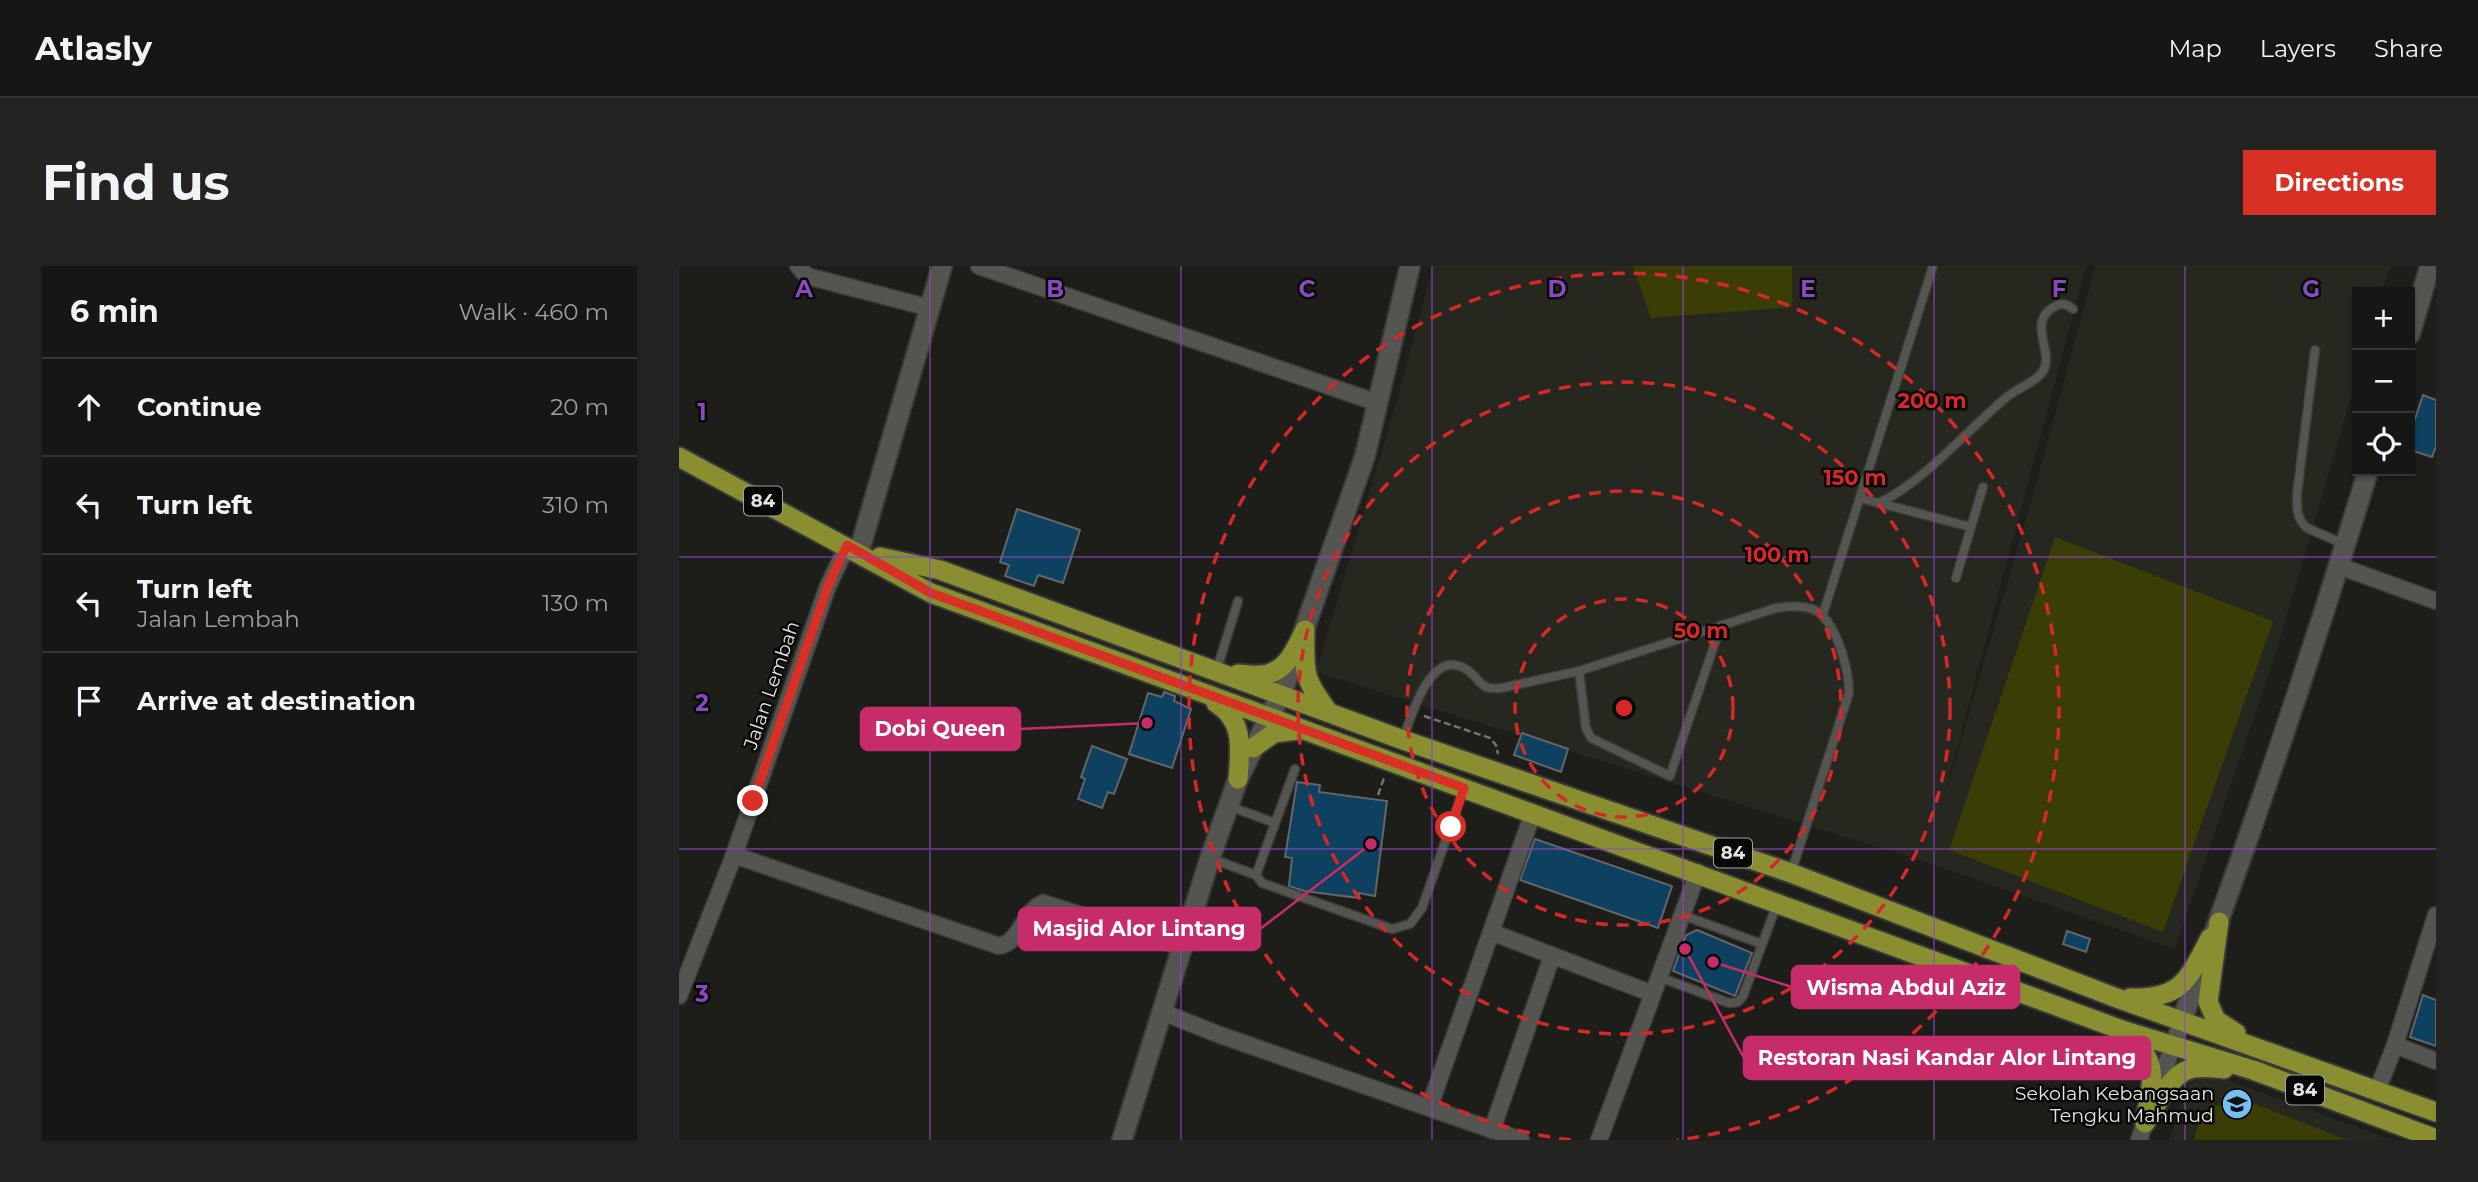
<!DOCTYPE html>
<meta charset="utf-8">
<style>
body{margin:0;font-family:Montserrat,sans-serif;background:#232322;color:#f1f3f6}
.controls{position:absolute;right:21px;top:21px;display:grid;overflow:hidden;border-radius:0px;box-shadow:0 2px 5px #0004}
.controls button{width:63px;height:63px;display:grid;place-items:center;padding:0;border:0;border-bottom:2px solid #353534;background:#161614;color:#f1f3f6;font:35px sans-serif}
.stop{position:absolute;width:21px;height:21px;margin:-16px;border:5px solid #d93025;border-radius:50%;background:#fff}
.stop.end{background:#d93025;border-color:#fff;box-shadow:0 2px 7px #0008}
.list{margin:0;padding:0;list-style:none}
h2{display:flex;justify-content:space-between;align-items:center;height:91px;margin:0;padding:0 28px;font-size:30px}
h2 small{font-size:23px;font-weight:400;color:#9e9fa0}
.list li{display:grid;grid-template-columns:46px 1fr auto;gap:21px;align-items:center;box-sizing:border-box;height:98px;padding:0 28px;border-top:2px solid #353534}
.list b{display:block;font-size:26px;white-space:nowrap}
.list p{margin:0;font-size:23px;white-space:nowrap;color:#9e9fa0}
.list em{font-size:23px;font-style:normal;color:#9e9fa0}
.icon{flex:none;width:38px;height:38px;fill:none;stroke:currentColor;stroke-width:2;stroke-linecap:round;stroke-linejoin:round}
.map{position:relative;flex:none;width:1757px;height:874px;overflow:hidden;border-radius:0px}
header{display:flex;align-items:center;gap:42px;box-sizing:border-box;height:98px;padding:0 35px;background:#161614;border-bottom:2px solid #353534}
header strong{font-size:33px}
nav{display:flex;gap:38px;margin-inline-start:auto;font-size:24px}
.intro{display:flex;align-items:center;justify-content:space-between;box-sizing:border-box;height:168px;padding:0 42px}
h1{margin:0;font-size:49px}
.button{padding:18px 32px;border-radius:0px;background:#d93025;color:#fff;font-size:24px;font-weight:700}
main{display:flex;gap:42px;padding:0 42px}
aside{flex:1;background:#161614;border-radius:0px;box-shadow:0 2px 5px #0004}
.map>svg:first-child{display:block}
.built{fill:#26271e}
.green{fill:#3a3e06}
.building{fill:#0e4160;stroke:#636669;stroke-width:2}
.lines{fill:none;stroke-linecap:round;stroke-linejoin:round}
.service-casing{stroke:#393937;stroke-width:11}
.minor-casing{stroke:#393937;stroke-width:19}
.tertiary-casing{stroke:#393937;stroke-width:23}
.primary-casing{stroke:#393937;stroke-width:23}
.path{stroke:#747471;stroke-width:2.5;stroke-dasharray:7 3.5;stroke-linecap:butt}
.service{stroke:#545450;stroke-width:8}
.minor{stroke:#545450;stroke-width:16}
.tertiary{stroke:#545450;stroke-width:19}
.primary{stroke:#898e31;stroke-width:19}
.route{stroke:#d93025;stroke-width:9}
.grid{fill:none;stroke:#8b48c4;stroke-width:2;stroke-opacity:0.55}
.ring{fill:none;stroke:#d62828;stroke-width:3.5;stroke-dasharray:12 9}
.labels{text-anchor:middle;stroke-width:5;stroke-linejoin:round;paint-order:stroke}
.shield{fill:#080807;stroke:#a3a3a1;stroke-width:2}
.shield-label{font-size:18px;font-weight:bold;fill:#e5e5e3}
.street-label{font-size:19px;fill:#e5e5e3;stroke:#080807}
.poi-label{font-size:19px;fill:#e5e5e3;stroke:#080807;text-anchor:end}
.grid-label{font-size:23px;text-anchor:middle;font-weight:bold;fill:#8b48c4;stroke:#080807;stroke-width:5;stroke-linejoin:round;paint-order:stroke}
.centre{fill:#d62828;stroke:#080807;stroke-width:3.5}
.ring-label{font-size:21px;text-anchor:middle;font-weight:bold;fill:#d62828;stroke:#080807;stroke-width:5;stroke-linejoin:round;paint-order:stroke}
.leader{fill:none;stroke:#c62c69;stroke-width:2.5}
.callout-dot{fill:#c62c69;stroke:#080807;stroke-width:2.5}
.callout{fill:#c62c69;stroke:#c62c69;stroke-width:2.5}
.callout-label{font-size:21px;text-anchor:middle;font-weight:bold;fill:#fff}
</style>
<header>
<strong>Atlasly</strong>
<nav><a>Map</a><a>Layers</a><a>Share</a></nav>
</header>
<div class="intro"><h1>Find us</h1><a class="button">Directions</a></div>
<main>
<aside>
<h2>6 min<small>Walk · 460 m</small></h2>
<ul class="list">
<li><svg class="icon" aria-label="ahead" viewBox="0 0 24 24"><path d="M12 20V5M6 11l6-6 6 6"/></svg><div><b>Continue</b></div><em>20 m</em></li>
<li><svg class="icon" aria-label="left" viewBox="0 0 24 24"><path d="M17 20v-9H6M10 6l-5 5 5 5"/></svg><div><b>Turn left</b></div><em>310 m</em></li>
<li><svg class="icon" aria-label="left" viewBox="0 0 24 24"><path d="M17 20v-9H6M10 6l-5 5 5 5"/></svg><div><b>Turn left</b><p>Jalan Lembah</p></div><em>130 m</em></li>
<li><svg class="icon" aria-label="arrive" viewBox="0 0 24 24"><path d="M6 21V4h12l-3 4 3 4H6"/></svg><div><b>Arrive at destination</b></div></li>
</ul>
</aside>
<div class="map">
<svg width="1757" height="874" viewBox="0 0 1757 874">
<rect width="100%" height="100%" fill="#1d1e1a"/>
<path class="built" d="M754,0h653l-147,550 96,-328 60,-222h295l-8,26h-25v85l-81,275 -101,297 -249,-87 -610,-190 83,-279z
M1515,802l199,72h-224z"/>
<path class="green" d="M954,0h159v41l-141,11z
M1376,271l218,84 -110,311 -214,-82z
M1560,832h1l107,42h-153l8,-29z"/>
<path class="building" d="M1744,129l13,5v46l-4,11 -22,-7v-16z
M338,243l63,21 -17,53 -25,-8 -4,11 -29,-10 4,-11 -9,-3z
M485,426l11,4 -1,5 17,8 -19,59 -43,-14 19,-61 14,4z
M843,467l46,16 -7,23 -47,-17z
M413,480l35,13 -13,35 -6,-2 -6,16 -24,-9 7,-20 -4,-2z
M618,516l23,3 -1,7 68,9 -12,95 -16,-3v5l-55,-7 -15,-5 3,-28 -7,-1z
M856,573l137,47 -14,42 -138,-48z
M1018,664l55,23 -17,43 -62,-25 13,-36z
M1388,665l23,8 -4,13 -23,-8z
M1744,729l13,5v46l-26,-9z"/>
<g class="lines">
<g class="service-casing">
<path id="service" d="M1636,84l-18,144c0,13 -1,25 10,34l39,17
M1181,232l111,29 -15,51
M1200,237c46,-22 88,-73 129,-107 10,-8 28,-14 35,-25 12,-18 -17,-49 11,-64 8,-5 13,-3 19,2
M1292,261l12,-40
M1144,348l110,-348
M900,405l7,57 5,10 79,38 51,-151
M537,406l22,-71
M724,473c8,-22 26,-87 59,-72 19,8 14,25 40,21l77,-17 197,-63c14,-2 37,-4 47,8 16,17 26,55 26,77l-58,180
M616,503l-39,106 6,8 130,46 18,-5 12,-16 42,-120
M550,540l46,17
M531,592l46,17
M1003,649l80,29
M980,711l70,26 9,-1 5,-6 34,-92"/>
</g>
<g class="minor-casing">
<path id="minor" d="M119,0l9,10 123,32
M300,0l399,137
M1660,300l97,35
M55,589l265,91c22,-4 24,-35 44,-43l139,44
M812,666l162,62
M0,730l55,-141 94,-269 19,-40
M483,746l58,23 301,105
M1716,779l41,-130
M1698,825l18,-46 41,16
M750,842l104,-295
M813,864l60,-174
M920,874l99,-268
M1460,874l43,-120"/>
</g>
<g class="tertiary-casing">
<path id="tertiary" d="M1731,68l20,-68
M180,286l83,-286
M1503,754c68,-181 130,-365 186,-549
M443,874l88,-282 28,-79 45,-89 82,-234 45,-190"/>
</g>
<g class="primary-casing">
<path id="primary" d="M0,191l252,136 1191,437 131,40 183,69
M201,291l60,13 463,170 388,133 323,124 322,115
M626,369c-1,43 0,44 24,78
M559,408c7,0 15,2 22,1 26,-1 35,-25 45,-45
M537,437c29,18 24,46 22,76
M574,482l21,-15 24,-3
M1540,656l-11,80 8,18 20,13
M1451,732c52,1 58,-18 80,-60
M1447,767c31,28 28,39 21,79
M1466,857c11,-16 22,-43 40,-52 11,-6 27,-3 39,-2"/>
</g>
<path class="path" d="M745,450l66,22 6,7 2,9
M699,529l7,-20"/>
<use href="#service" class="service"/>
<use href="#minor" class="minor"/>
<use href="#tertiary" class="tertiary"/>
<use href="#primary" class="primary"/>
</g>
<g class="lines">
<path class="route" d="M74,535l75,-215 19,-41 84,48 533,195 -13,39"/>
</g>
<path class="grid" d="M251,0v874M502,0v874M753,0v874M1004,0v874M1255,0v874M1506,0v874M0,291h1757M0,583h1757"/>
<g class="ring">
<circle cx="945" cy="442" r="109"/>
<circle cx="945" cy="442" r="217"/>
<circle cx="945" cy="442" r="326"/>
<path d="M892 874A435 435 0 1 1 998 874"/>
</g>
<defs>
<g id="school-disc" transform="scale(1.575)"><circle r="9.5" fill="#75c0f6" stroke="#080807"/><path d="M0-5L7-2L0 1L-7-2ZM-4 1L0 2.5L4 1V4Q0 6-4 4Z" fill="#111"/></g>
</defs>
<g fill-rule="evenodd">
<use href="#school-disc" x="1558" y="838"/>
</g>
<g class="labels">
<g class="shield">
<rect x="65" y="220.5" width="38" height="29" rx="5"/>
<rect x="1035" y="572.5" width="38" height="29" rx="5"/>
<rect x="1607" y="809.5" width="38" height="29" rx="5"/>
</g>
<g class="shield-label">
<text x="84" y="241">84</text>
<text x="1054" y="593">84</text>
<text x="1626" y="830">84</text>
</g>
<g class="street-label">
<text transform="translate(92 419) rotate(-71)" y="7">Jalan Lembah</text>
</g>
<g class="poi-label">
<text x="1535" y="834">Sekolah Kebangsaan<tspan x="1535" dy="22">Tengku Mahmud</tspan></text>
</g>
</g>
<g class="grid-label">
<text x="125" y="31">A</text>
<text x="376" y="31">B</text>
<text x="628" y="31">C</text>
<text x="878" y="31">D</text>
<text x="1129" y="31">E</text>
<text x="1380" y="31">F</text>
<text x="1632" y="31">G</text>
<text x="23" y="154">1</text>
<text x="23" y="445">2</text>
<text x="23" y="736">3</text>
</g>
<circle cx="945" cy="442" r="10" class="centre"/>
<g class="ring-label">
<text x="1253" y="142">200 m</text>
<text x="1176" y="219">150 m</text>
<text x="1098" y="296">100 m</text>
<text x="1022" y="372">50 m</text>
</g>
<path class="leader" d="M468 457L341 463M692 578L581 663M1034 696L1113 721M1006 683L1065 792"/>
<g class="callout-dot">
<circle cx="468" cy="457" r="7"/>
<circle cx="692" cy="578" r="7"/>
<circle cx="1034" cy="696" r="7"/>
<circle cx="1006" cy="683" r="7"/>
</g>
<g class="callout">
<rect x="182" y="442" width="159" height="42" rx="7"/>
<rect x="340" y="642" width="241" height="42" rx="7"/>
<rect x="1113" y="700" width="227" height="42" rx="7"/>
<rect x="1065" y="771" width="406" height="42" rx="7"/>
</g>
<g class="callout-label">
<text x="261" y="470">Dobi Queen</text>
<text x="460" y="670">Masjid Alor Lintang</text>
<text x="1227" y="729">Wisma Abdul Aziz</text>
<text x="1268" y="799">Restoran Nasi Kandar Alor Lintang</text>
</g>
</svg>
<div class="controls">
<button>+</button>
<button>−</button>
<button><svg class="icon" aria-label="locate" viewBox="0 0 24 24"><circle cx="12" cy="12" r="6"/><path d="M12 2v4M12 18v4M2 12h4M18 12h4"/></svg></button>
</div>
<div class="stop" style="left:772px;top:561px"></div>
<div class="stop end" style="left:74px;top:535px"></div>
</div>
</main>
